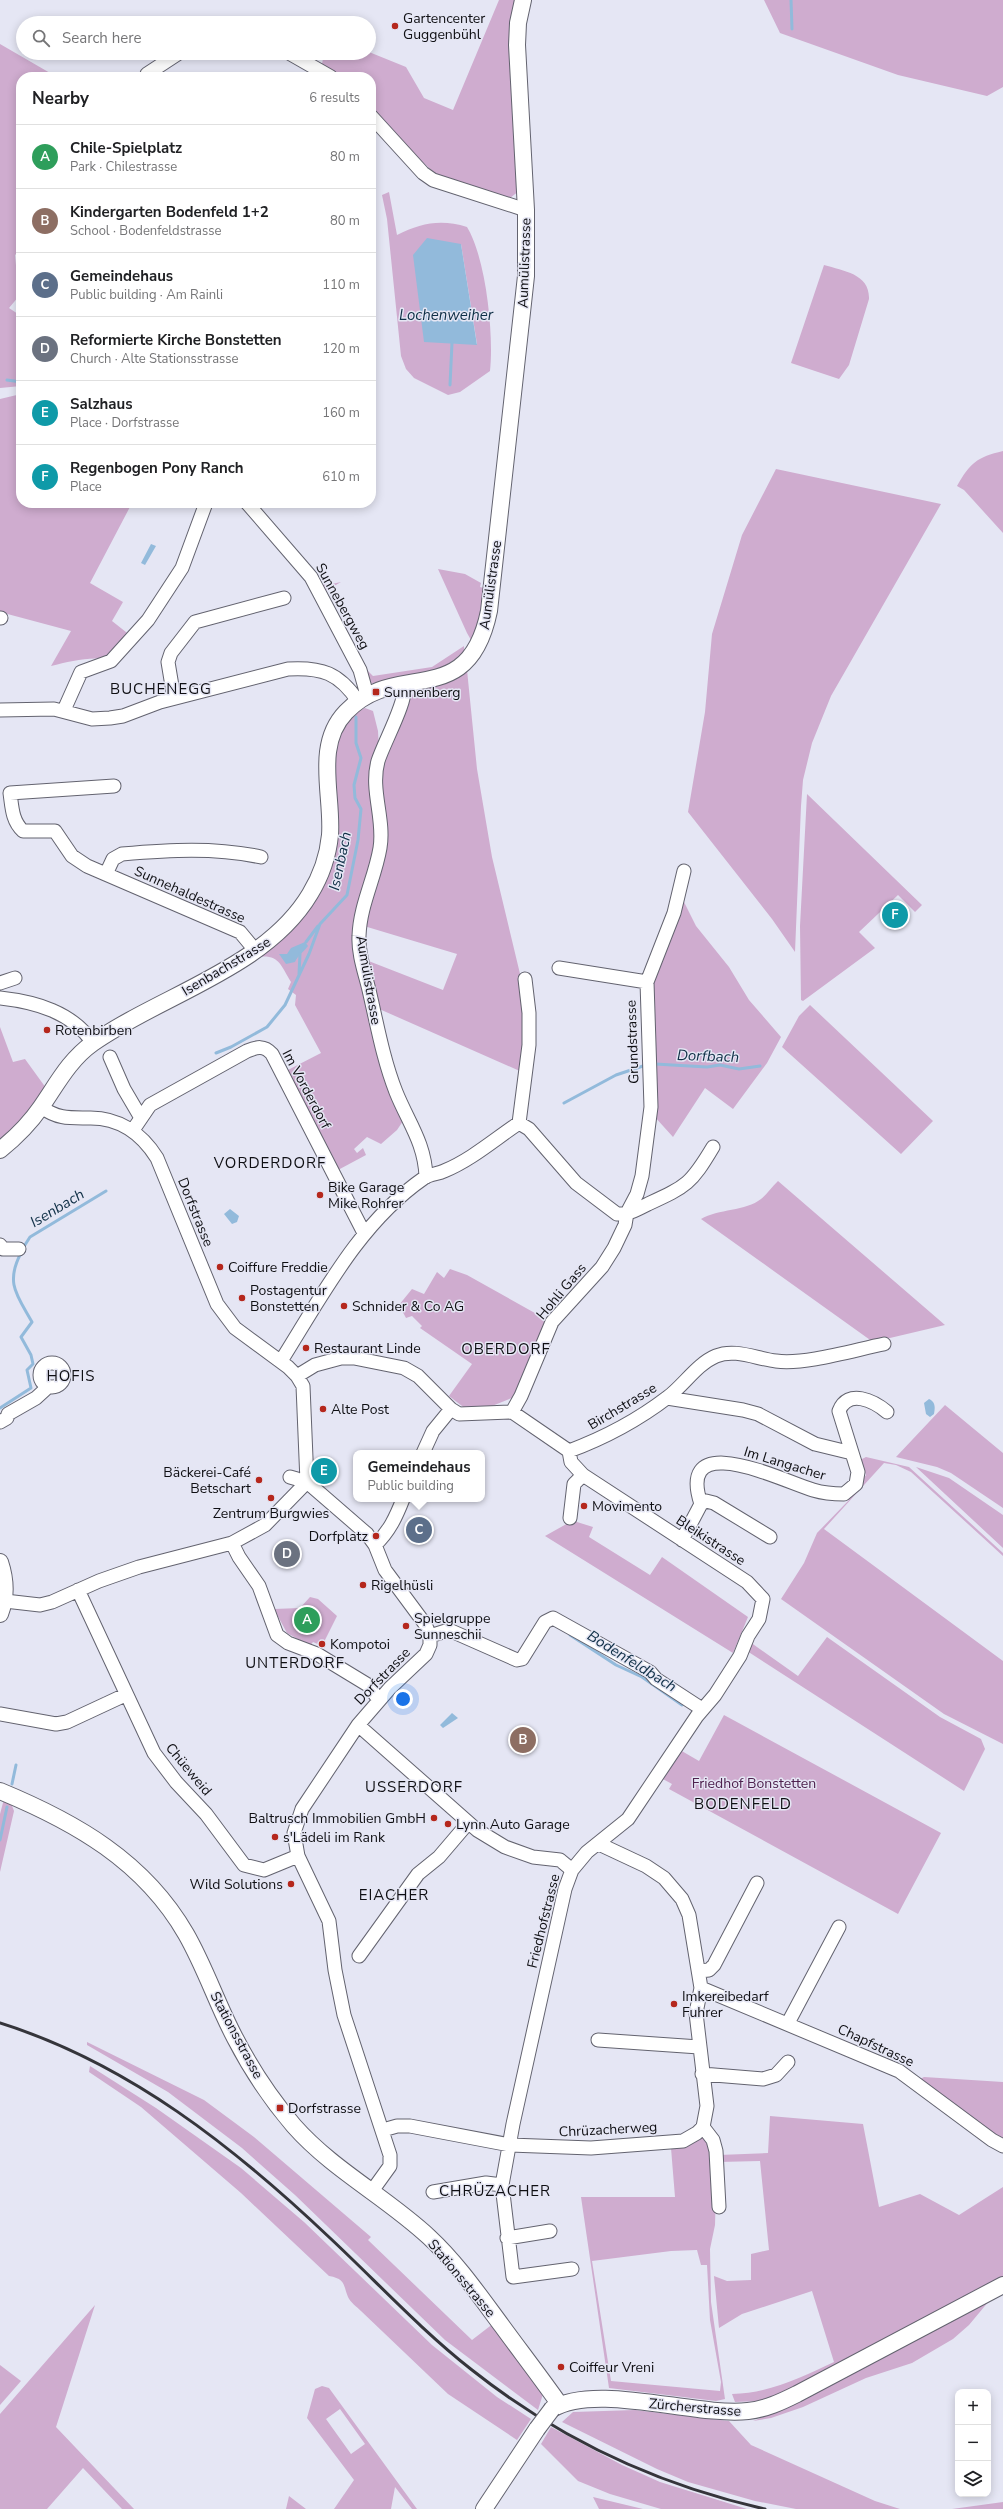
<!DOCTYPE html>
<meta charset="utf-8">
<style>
body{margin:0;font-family:"Nunito Sans",sans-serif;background:#f2f2f2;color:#202124}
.controls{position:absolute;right:12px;bottom:12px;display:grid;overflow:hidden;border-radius:8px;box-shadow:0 2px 10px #0003}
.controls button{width:36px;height:36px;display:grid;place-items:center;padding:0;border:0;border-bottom:1px solid #e0e0e0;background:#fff;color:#202124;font:20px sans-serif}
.you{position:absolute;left:403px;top:1699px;width:14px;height:14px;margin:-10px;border:3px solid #fff;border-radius:50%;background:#1a73e8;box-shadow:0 0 0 6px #1a73e833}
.badge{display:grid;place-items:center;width:26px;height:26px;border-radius:50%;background:#b5271c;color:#fff;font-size:13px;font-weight:700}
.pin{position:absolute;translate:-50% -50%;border:2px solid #fff;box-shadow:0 1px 4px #0006}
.popup{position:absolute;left:353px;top:1450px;width:132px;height:52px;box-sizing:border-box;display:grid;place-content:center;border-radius:8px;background:#fff;filter:drop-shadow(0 1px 3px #0005);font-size:13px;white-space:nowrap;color:#757577}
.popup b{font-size:15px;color:#202124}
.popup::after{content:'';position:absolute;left:50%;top:100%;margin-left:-8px;border:8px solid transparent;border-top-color:#fff}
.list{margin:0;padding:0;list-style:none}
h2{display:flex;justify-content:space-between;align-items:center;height:52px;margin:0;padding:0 16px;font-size:17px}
h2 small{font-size:13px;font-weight:400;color:#757577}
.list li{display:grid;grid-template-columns:26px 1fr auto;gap:12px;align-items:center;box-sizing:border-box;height:64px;padding:0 16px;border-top:1px solid #e0e0e0}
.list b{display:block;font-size:15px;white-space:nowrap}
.list p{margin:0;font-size:13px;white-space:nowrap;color:#757577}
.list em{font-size:13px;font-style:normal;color:#757577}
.icon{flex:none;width:22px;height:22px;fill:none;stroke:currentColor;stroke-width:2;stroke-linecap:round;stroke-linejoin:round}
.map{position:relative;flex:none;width:1003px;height:2509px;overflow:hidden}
.search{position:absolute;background:#fff;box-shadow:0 2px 10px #0003;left:16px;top:16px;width:360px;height:44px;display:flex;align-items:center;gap:10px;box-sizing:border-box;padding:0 14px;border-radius:22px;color:#757577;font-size:15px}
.panel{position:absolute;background:#fff;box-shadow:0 2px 10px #0003;left:16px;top:72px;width:360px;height:436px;border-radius:16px}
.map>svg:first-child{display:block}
.green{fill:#cfaccf;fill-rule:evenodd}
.water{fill:#92badb}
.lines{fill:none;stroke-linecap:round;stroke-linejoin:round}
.stream{stroke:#92badb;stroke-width:3}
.minor-casing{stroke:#63636f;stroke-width:15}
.major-casing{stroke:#63636f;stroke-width:18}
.minor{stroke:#fff;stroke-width:13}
.major{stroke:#fff;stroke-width:16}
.rail{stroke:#35353b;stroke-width:3}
.major-bridge-casing{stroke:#63636f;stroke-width:18;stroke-linecap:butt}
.major-bridge{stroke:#fff;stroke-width:16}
.poi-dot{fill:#b5271c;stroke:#e5e6f4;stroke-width:1.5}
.labels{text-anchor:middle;stroke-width:3;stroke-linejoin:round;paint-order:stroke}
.poi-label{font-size:14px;fill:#0f0f13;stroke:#e5e6f4;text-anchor:start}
.street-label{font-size:14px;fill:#0f0f13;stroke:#e5e6f4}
.park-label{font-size:14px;fill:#4e214e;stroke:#e5e6f4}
.water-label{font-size:15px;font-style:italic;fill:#0f2f46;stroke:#e5e6f4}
.neighbourhood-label{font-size:15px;letter-spacing:1px;fill:#0f0f13;stroke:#e5e6f4}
</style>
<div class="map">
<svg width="1003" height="2509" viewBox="0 0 1003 2509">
<rect width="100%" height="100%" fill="#e5e6f4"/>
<path class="green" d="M499,0h18l2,191 -9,7 -72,-22 -21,-19 -46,-47v-33h-32l-17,-13 2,-11 45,-1 37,15 18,31 29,12z
M764,0h239v87l-16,9 -89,-21 -118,-42z
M0,44l57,33h-36v172l-6,6 4,41 -10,12 12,8v34h-4l-1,16 5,2v18l-21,2z
M389,192l8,43c24,-12 44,-16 70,-8 19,31 27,108 23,144l-30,21 -12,3 -34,-17 -8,-9 -5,-13 -14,-137 -5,-24zM461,244l16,100 -25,-1z
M824,265c20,6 46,9 45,34l-20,66 -10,14 -48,-16z
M21,394v109h111l-42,80 33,19 -11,19 19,15 -28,23c-16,-2 -35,3 -52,7l20,-35 -71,-19v-213z
M1003,451v82l-39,-43 -7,-4c13,-23 20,-29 46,-35z
M776,469l165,35 -110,192 -19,47 -9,37 -2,26 -6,146 -23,-33 -84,-107 17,-100 7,-78 30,-99z
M438,569l27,5 16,9 -1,4 4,1 -3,27 -7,25h-3l-4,-7z
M341,582l-19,11 19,35 4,-2 22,44 6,6 59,-9 32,-21v7l-25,17 -70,14 -53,-101 11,2z
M467,670l10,99 15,88 29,121 4,42 -3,52 -145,-64 -11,-48 77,30 14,-36 -93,-28 14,-58 -9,-2 -14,46v11l48,198 -6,9 -16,14 -14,-7 -13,12 3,4 6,-5 3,7 -28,15 -52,-99 35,-18 -26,-48 1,-10 -8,-6 3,-7c-11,-18 -12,-28 -34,-25l36,-28 17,-21 18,-39 8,-128 12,-21 7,-7 10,-5 8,3 5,20 1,18 15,-19 21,-40z
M807,794l115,111 -7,7 -17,-17 -39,37 16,16 -72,53 -2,-1 -1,-74z
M681,896l15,30 33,41 20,33 32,37 -14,26 -34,46 -28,-21 -32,49 -19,-21 -5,-119z
M810,1005l123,116 -32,33 -119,-107 17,-31z
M0,1027l13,35 12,-3 21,29 -14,22 -32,31z
M778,1181l167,144 -72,17 -172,-123c17,-10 45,-8 60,-20 6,-5 11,-12 17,-18z
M450,1269l17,6 75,42 3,6 -31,74 -22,9 -26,3 -17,-13 23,-32 -52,-36 2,-2 -10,-10 -6,2 -7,-13 13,-16 12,5 13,-22 7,6z
M945,1405l58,48v55l-52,-35 -14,-6 -41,-10z
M866,1457l43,10 94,86v3l-92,-84 -15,-7 -12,-2 -60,66 179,132v83l-59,-30 -163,-115 23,-36 13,-30 32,-33v-3l17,-22 -6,-15z
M916,1467l33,11 54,37v33z
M570,1522h7l16,5 -4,10 61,38 12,-18 86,60 -15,36 -188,-117z
M310,1597l8,2 19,17 -15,30 -9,-4 -3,4 -23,-13 -13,-24 26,-1z
M827,1637l113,80 41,22 4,10 -21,42 -217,-140 3,-9 48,34z
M724,1715l217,118 -43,81 -229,-125 3,-5 -11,-6 19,-28 19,11z
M4,1799l7,4 3,8 -14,61v-58z
M87,2042l117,58 50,37 117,100 -3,3 104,100 22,-17 49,71 -5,16 -93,-70 -150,-145 -53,-47 -74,-56 -81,-47z
M90,2066l66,42 85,60 63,54 128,123 65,52 34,22 -14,21 -69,-46 -87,-83c-4,-4 -11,-9 -13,-14 -5,-12 -2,-18 -19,-21l-88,-83 -100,-86 -52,-35z
M924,2077l79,5v59l-83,-62z
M770,2116l93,8 16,83 41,-13 39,21 44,-28v91l-208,112 -35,11 -25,1 -3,-8c38,-1 68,-16 102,-32l-22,-71 -70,23 -23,14 -5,-52 13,5 24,-1v-26l18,-4 -9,-89 -41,1v-7l49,-2z
M700,2137h8l8,53 -1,35 -5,24 1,53 14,97 -9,2 -107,-13 -28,-191h94l-4,-49zM697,2250l4,15h6l3,55 11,62 -1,9 -109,-10 -19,-120 79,-10z
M989,2301l-20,24 -16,14 -41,24 -46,15 -63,29 -32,11 -18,3 21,-8z
M95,2305l-39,122 78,82h-12l-39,-41 -36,41h-47v-95z
M0,2365l21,16 -21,24z
M322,2386l7,2 88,121h-5l-17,-22 -4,22h-57l20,-29 -47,-62 8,-29zM340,2409l25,35 -14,10 -25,-35z
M635,2410l94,11 22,24 124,56 25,8h-104l-41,-8 -67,-19 -31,-13 -95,-47 11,-10z
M551,2427l71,38 38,17 87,27h-86l-51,-15 -32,-13 -37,-37z
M289,2496l17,13h-20z
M593,2497l50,12h-44z
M1003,2502v7h-51z"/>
<path class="water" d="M427,238l34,6 16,101 -53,-3 -11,-87z
M151,544l5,2 -11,19 -4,-2z
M305,942l3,4c-4,6 -10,9 -13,16l-9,2 -7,-10h8l4,-6z
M230,1209l9,7 -2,6 -5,2 -8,-10z
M929,1399c7,3 6,9 5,15l-4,3 -4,-3 -2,-11z
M452,1713l6,5 -15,10 -3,-3z"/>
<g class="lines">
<path class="stream" d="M791,0l1,29
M7,380l14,2
M450,385l2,-42
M306,942l12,-16
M299,974l1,-20
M216,1053l15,-6 36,-20 18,-22 24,-51 11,-30 27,-29 11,-55 3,-31 -6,-11 -1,-13 7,-27 -5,-15v-26
M655,1064l52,3 13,-2 19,4 21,-3
M564,1103l52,-28 30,-10
M23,1248l7,-11 76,-46
M0,1408l31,-20 -4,-18 6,-6 -2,-9 -10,-18 11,-15c-15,-27 -27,-39 -11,-69
M570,1635l46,30 26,12 40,28
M12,1784l4,-19
M0,1840l7,-33"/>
<g class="minor-casing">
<path id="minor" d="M289,53l42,24
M147,74l32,-21
M371,116l52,57 10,7 93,30
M247,503l64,74 49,93 7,25
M0,618h1
M404,685c4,15 -20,57 -26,76 -8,29 7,58 2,87 -5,30 -20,57 -21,88 -1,18 6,37 10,54 8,34 14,69 27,102 12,30 29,51 30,85
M174,698l-6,-36 3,-9 24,-31 89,-24
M0,710l54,-1 38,10 18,-1 13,-2 37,-14 128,-33c34,-2 51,4 70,32
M64,710l17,-38 30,-11 37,-41 34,-52 24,-65
M114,786l-104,7c2,14 2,28 13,38h32l17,25 15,10 153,66 15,18
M106,874l7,-15 9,-5c47,-4 92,-7 139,3
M559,968l88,14
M0,983l15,-5
M0,998c36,4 72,14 93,45
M110,1057l14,32 17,29
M41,1107c17,12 28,11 47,11 31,-1 54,16 69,40l60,146 18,24 53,39 9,9 6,10 4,96 60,52 8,11 10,25 40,54 5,12v9l-4,9 -36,34 -32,37 -56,84 -8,24 4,23 31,65 6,49 9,45 46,140v11l-18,25
M519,1123l10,-78v-32l-4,-34
M133,1130l17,-25 97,-54c10,-4 17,-6 25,3l92,179
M0,1245l3,4h16
M281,1361c41,-65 78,-138 143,-183 6,-4 14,-4 20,-7 27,-11 51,-32 75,-48l10,6 47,54 41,31c11,1 21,-5 31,-10 39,-18 43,-20 65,-57
M40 1375a12 12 0 1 1 24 0a12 12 0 1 1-24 0Z
M297,1376l18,-11 26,-7h13l50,10 14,8 33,33 8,5 53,-2 57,39
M667,1398l76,12 15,4 57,30 37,9
M512,1412l9,-16 31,-74 50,-55 12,-19 11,-23 2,-12 10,-19 5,-18 9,-69 -4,-125 27,-69 10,-42
M0,1422l7,-4 1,-4 28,-16 12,-11
M569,1451l2,11 12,13 164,107 16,17 -4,20 -11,17 -8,20 -25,39 -18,21 -69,103 -41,33 -15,18 -7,19 -52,235 -11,61 11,92 59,-8
M569,1451c35,-13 69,-31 99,-54 16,-12 29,-33 48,-41 19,-8 41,3 60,5 29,4 78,-11 108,-17
M423,1453l10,-22 18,-22
M290,1477l7,2
M701,1504l5,-3 8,2 56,34
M570,1518l4,-34 9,-9
M682,1540l19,-36c-26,-78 84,-22 112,-14 10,3 21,4 31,4l12,-10 2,-12 -19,-61c9,-23 35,-10 48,1
M232,1543l7,14 20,29 18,49 11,8 29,11 51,31 11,15
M375,1545c14,-13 21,-28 28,-46
M78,1590l76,163 22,29 30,32 38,51 20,5 34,-14
M5,1601l35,4 12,-3 47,-21 40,-14 93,-24 33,-18 42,-43
M430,1636l19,-6 68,30 5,-1 23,-37 8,-4 97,54 6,7 46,30
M0,1714l56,10 11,-2 58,-27
M358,1725l119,105 28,17 28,10 27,3 12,10
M359,1956l59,-82 21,-17 29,-34
M699,1971l10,-1 5,-5 43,-82
M701,1988l198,83 93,69 11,6
M788,2023l51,-96
M598,2040l101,7
M702,2074l61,5 13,-4 12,-13
M703,2127l10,13 3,11 3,56
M383,2130l14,-4h13l100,19 81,3 92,-7 14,-8 6,-6 4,-21 -11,-93 5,-25 -12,-73 -7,-16 -18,-21 -18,-12 -47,-22
M433,2192l53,-9 16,2
M507,2238l43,-7"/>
</g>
<g class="major-casing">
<path id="major" d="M0,1150c15,-12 30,-27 41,-43 16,-23 28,-47 52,-64 68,-48 173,-75 217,-149 11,-18 18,-38 20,-59 3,-40 -16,-90 16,-123 51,-54 122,1 143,-101l37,-335v-66l-9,-165 1,-22 5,-23
M0,1562c6,18 7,34 0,52
M0,1791c75,31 144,70 186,143 19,33 31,70 49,104 16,31 36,61 59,88 39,44 92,71 135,111 28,26 50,58 73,89 19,26 39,52 58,79
M552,2409c45,-27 144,8 196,2 18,-2 33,-9 49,-17l206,-109
M484,2509l53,-80"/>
</g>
<use href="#minor" class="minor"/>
<use href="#major" class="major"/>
<path class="rail" d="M0,2023c128,40 234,124 330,215 47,44 91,92 142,132 86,68 186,115 293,139"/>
<g class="major-bridge-casing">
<path id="major-bridge" d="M537,2429l15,-20"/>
</g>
<use href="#major-bridge" class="major-bridge"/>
</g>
<g class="poi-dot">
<circle cx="395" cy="26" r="4"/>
<rect x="372" y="688" width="8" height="8" rx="2"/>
<circle cx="47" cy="1030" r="4"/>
<circle cx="320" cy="1195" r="4"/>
<circle cx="220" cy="1267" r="4"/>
<circle cx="242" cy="1298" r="4"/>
<circle cx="344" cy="1306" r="4"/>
<circle cx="306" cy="1348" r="4"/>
<circle cx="323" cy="1409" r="4"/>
<circle cx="259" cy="1480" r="4"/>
<circle cx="271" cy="1498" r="4"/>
<circle cx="584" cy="1506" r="4"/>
<circle cx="376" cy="1536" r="4"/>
<circle cx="363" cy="1585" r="4"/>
<circle cx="406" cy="1626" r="4"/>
<circle cx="322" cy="1644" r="4"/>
<circle cx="434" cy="1818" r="4"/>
<circle cx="448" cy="1824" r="4"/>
<circle cx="275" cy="1837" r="4"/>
<circle cx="291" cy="1884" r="4"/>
<circle cx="674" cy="2004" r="4"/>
<rect x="276" y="2104" width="8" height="8" rx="2"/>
<circle cx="561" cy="2367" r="4"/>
</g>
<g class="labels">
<g class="poi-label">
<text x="403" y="23">Gartencenter<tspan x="403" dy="16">Guggenbühl</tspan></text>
<text x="384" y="697">Sunnenberg</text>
<text x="55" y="1035">Rotenbirben</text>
<text x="328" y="1192">Bike Garage<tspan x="328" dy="16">Mike Rohrer</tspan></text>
<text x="228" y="1272">Coiffure Freddie</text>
<text x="250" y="1295">Postagentur<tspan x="250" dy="16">Bonstetten</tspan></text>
<text x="352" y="1311">Schnider &amp; Co AG</text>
<text x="314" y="1353">Restaurant Linde</text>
<text x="331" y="1414">Alte Post</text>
<text x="251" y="1477" text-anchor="end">Bäckerei-Café<tspan x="251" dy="16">Betschart</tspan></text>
<text x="592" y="1511">Movimento</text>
<text x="271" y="1518" text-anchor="middle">Zentrum Burgwies</text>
<text x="368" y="1541" text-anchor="end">Dorfplatz</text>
<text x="371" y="1590">Rigelhüsli</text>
<text x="414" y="1623">Spielgruppe<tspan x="414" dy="16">Sunneschii</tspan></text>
<text x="330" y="1649">Kompotoi</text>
<text x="426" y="1823" text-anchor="end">Baltrusch Immobilien GmbH</text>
<text x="456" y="1829">Lynn Auto Garage</text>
<text x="283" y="1842">s'Lädeli im Rank</text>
<text x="283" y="1889" text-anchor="end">Wild Solutions</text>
<text x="682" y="2001">Imkereibedarf<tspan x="682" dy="16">Fuhrer</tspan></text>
<text x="288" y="2113">Dorfstrasse</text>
<text x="569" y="2372">Coiffeur Vreni</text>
</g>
<g class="street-label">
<text transform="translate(524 263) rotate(-88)" y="5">Aumülistrasse</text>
<text transform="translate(490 585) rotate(-82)" y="5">Aumülistrasse</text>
<text transform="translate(343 606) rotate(61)" y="5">Sunnebergweg</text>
<text transform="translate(190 894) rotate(24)" y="5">Sunnehaldestrasse</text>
<text transform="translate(226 966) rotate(-31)" y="5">Isenbachstrasse</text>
<text transform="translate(369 980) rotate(80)" y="5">Aumülistrasse</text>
<text transform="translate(632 1042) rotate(-92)" y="5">Grundstrasse</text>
<text transform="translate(307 1089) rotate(62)" y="5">Im Vorderdorf</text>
<text transform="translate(196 1212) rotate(68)" y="5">Dorfstrasse</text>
<text transform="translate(561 1291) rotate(-50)" y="5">Hohli Gass</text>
<text transform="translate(622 1406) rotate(-31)" y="5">Birchstrasse</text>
<text transform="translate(785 1463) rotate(17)" y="5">Im Langacher</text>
<text transform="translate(711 1540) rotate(33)" y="5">Bleikistrasse</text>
<text transform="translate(382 1676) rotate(-46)" y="5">Dorfstrasse</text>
<text transform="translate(189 1769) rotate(50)" y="5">Chüeweid</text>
<text transform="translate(543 1921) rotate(-76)" y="5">Friedhofstrasse</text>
<text transform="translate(237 2035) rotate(62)" y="5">Stationsstrasse</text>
<text transform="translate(876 2045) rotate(25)" y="5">Chapfstrasse</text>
<text transform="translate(608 2129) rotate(-3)" y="5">Chrüzacherweg</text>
<text transform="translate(462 2278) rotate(50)" y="5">Stationsstrasse</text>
<text transform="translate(695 2407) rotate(5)" y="5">Zürcherstrasse</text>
</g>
<g class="park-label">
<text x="754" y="1788">Friedhof Bonstetten</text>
</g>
<g class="water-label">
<text x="446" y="320">Lochenweiher</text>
<text transform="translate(340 861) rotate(-78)" y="5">Isenbach</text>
<text transform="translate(708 1056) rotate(2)" y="5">Dorfbach</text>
<text transform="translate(57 1208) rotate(-31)" y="5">Isenbach</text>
<text transform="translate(632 1661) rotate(32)" y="5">Bodenfeldbach</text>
</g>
<g class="neighbourhood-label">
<text x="161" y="694">BUCHENEGG</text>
<text x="270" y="1168">VORDERDORF</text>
<text x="506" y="1354">OBERDORF</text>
<text x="71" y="1381">HOFIS</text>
<text x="295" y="1668">UNTERDORF</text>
<text x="414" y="1792">USSERDORF</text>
<text x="743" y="1809">BODENFELD</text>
<text x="394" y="1900">EIACHER</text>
<text x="495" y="2196">CHRÜZACHER</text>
</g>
</g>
</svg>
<div class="controls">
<button>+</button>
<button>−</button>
<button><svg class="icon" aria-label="layers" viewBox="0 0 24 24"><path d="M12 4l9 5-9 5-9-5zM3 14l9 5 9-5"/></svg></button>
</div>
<div class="you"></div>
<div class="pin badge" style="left:307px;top:1620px;background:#2e9e5b">A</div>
<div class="pin badge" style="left:523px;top:1740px;background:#8d6e63">B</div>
<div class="pin badge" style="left:419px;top:1530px;background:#5c6f8a">C</div>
<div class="popup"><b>Gemeindehaus</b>Public building</div>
<div class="pin badge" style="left:287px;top:1554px;background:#6b7280">D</div>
<div class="pin badge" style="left:324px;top:1471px;background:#0f9aa8">E</div>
<div class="pin badge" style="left:895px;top:915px;background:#0f9aa8">F</div>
<div class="search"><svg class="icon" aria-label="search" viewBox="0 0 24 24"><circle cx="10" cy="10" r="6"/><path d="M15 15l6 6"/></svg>Search here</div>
<section class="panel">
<h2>Nearby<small>6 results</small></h2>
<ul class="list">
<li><span class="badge" style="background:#2e9e5b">A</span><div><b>Chile-Spielplatz</b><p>Park · Chilestrasse</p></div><em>80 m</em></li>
<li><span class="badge" style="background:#8d6e63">B</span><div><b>Kindergarten Bodenfeld 1+2</b><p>School · Bodenfeldstrasse</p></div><em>80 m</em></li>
<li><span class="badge" style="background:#5c6f8a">C</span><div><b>Gemeindehaus</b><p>Public building · Am Rainli</p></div><em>110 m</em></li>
<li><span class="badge" style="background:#6b7280">D</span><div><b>Reformierte Kirche Bonstetten</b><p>Church · Alte Stationsstrasse</p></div><em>120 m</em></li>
<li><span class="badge" style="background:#0f9aa8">E</span><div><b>Salzhaus</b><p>Place · Dorfstrasse</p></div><em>160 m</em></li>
<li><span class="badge" style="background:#0f9aa8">F</span><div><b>Regenbogen Pony Ranch</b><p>Place</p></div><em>610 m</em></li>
</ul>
</section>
</div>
